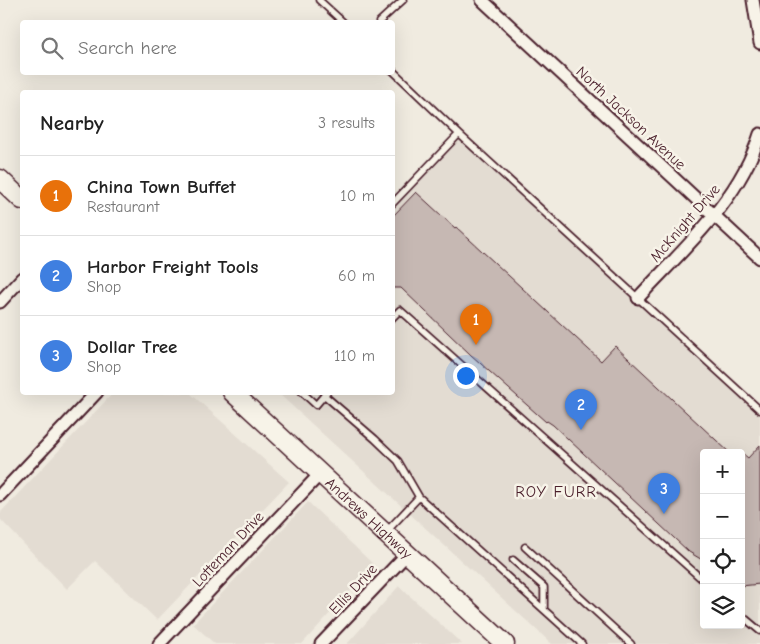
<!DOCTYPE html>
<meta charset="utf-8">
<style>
body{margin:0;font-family:"Comic Neue",sans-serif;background:#f6f6f6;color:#222}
.controls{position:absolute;right:15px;bottom:15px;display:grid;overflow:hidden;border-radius:5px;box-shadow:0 5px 20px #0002}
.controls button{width:45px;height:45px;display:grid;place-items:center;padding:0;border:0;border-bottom:1px solid #e0e0e0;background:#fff;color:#222;font:25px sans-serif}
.you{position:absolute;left:465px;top:375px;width:18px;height:18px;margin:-12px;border:4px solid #fff;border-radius:50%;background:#1a73e8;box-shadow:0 0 0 8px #1a73e833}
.badge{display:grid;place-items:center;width:32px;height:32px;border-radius:50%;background:#d93025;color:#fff;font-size:16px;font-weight:700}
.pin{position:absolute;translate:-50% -41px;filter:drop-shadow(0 1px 2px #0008)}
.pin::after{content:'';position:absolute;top:26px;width:18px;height:15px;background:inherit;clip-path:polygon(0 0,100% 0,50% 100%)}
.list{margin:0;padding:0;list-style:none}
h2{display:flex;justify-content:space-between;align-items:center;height:65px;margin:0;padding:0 20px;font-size:21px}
h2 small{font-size:16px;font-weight:400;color:#767676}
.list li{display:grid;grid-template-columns:32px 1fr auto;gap:15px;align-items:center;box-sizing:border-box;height:80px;padding:0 20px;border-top:1px solid #e0e0e0}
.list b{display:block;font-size:19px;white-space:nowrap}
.list p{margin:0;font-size:16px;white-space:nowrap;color:#767676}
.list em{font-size:16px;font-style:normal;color:#767676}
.icon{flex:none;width:28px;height:28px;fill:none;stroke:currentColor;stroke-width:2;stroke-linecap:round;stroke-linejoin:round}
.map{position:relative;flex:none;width:760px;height:644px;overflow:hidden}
.search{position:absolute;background:#fff;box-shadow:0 5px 20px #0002;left:20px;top:20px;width:375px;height:55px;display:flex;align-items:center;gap:12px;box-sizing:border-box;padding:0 18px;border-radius:5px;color:#767676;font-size:19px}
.panel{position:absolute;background:#fff;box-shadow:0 5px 20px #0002;left:20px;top:90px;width:375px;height:305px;border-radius:5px}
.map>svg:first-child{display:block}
.built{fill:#e3dcd2;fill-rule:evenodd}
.building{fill:#c6b8b3;stroke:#4a1f2b}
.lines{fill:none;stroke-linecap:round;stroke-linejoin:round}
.service-casing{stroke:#4a1f2b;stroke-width:9}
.minor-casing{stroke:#4a1f2b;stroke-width:15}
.primary-casing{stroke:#4a1f2b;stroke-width:21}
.service{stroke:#f7f3e8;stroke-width:5.5}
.minor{stroke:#f7f3e8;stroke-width:11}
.primary{stroke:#f7f3e8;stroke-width:18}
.labels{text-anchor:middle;stroke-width:5;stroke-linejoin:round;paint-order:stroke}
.street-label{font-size:15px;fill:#4a1f2b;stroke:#f7f3e8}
.neighbourhood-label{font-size:16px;letter-spacing:1px;fill:#4a1f2b;stroke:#f7f3e8}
</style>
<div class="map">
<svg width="760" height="644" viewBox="0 0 760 644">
<rect width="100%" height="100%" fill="#f0ebe0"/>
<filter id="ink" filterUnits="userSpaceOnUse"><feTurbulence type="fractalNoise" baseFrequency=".02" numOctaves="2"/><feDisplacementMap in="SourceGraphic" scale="10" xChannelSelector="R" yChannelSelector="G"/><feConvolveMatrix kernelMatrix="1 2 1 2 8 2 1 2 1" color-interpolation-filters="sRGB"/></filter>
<g filter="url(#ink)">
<path class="built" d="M460,139l300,275v230h-208l-274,-251 114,-1 1,-183zM704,453h37v172h-37z
M114,392l76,1 99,89 -132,138 -62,-59 -28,28 -67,-70v-6z
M308,502l66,63 -72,79h-87l-22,-20z
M399,586l63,58h-115z"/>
<path class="building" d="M416,192l39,36 1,-1 145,134 14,-15 115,107h-26v108l-15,-9 -136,-127 -6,-4 -1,1 -75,-67 -70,-67h-9v-71z
M760,445v139l-19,2 -1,-133 1,-1 7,6z"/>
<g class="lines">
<g class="service-casing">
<path id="service" d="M319,0l24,22
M379,22l24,-22
M392,70l67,64
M392,204l67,-70 301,276
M392,318l8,-8 304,271
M302,392l14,13 11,-13
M324,395l51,44 23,22 21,36 -33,35
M419,497l163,147
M525,547l106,97
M513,560l31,27v22
M741,615l19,16"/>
</g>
<g class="minor-casing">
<path id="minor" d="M482,0l278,258
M753,0l7,43
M638,298c46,-50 101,-97 122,-164
M0,302l22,-24
M0,495l97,-103
M159,644l161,-170
M321,644l86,-90"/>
</g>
<g class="primary-casing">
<g id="primary">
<path d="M0,179l22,21"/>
<path id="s1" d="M232,392l273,252"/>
</g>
</g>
<use href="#service" class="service"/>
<use href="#minor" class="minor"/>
<use href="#primary" class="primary"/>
</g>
</g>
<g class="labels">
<g class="street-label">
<text transform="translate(631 118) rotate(43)" y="5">North Jackson Avenue</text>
<text transform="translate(685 223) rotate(-49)" y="5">McKnight Drive</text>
<text dy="5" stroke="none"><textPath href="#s1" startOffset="186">Andrews Highway</textPath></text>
<text transform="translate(228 549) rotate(-47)" y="5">Lotteman Drive</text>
<text transform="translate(353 589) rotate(-47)" y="5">Ellis Drive</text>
</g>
<g class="neighbourhood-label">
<text x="556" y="497">ROY FURR</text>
</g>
</g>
</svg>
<div class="controls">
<button>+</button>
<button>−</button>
<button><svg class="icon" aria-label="locate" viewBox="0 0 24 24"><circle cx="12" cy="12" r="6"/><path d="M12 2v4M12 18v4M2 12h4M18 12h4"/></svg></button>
<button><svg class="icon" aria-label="layers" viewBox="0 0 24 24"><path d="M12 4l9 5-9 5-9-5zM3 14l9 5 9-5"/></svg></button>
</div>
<div class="you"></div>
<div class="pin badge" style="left:476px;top:345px;background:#e8710a">1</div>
<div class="pin badge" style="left:581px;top:430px;background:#3f7fe0">2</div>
<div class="pin badge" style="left:664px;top:514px;background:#3f7fe0">3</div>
<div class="search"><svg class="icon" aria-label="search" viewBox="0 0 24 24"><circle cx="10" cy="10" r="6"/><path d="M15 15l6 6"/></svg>Search here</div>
<section class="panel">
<h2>Nearby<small>3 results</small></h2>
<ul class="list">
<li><span class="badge" style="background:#e8710a">1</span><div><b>China Town Buffet</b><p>Restaurant</p></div><em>10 m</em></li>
<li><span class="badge" style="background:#3f7fe0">2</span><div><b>Harbor Freight Tools</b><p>Shop</p></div><em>60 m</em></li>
<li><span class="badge" style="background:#3f7fe0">3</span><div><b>Dollar Tree</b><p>Shop</p></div><em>110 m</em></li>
</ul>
</section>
</div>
